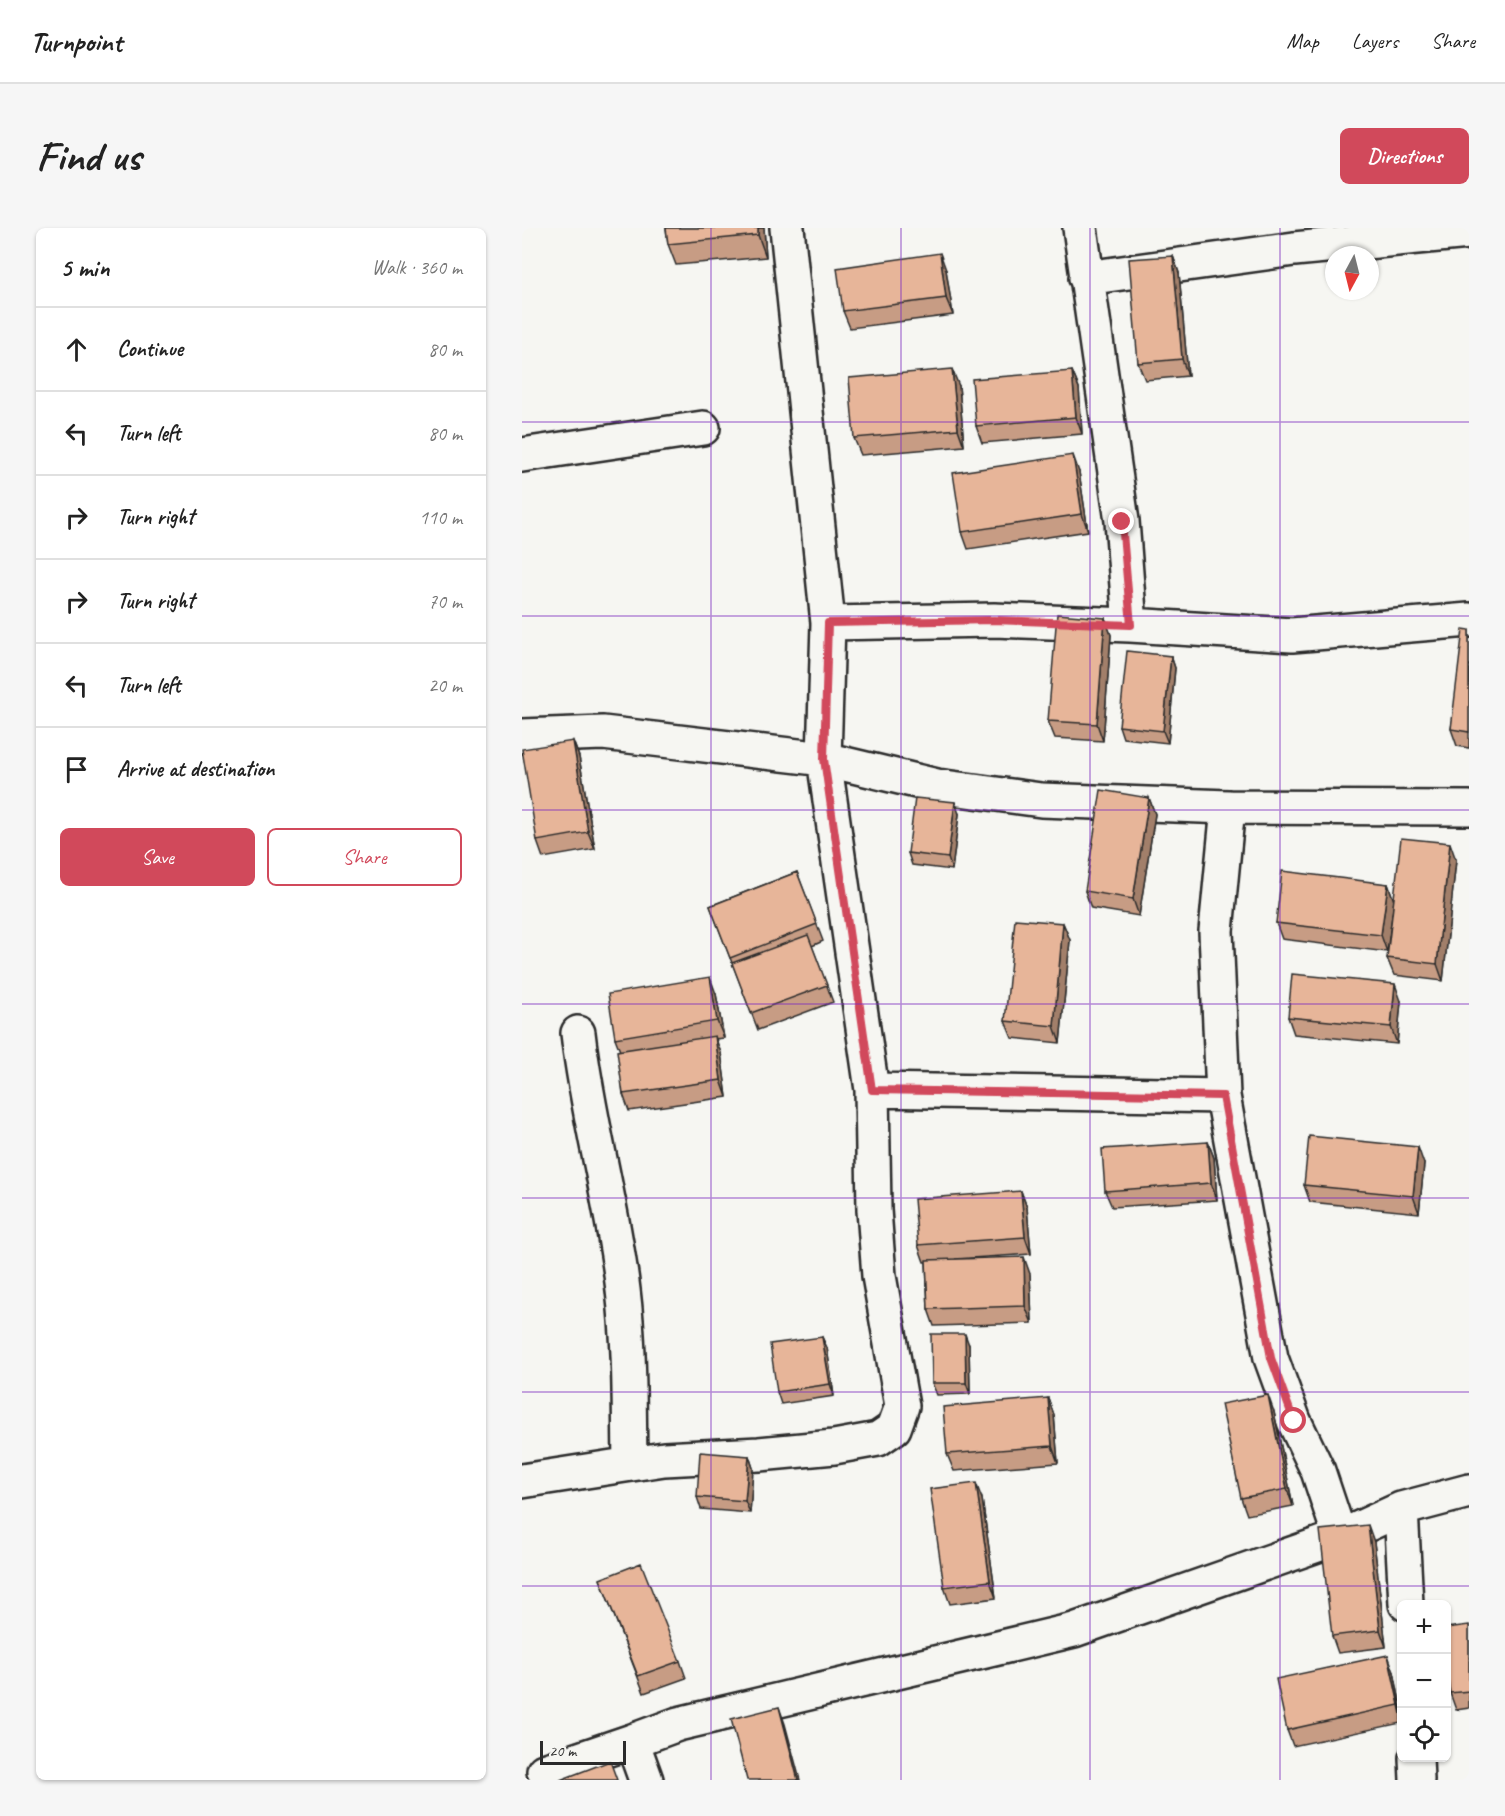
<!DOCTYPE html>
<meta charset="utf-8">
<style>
body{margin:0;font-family:Caveat,sans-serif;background:#f6f6f6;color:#222}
.controls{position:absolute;right:18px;bottom:18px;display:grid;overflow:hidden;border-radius:9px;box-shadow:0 2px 4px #0004}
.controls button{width:54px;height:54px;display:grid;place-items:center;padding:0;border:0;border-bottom:2px solid #e0e0e0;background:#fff;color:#222;font:30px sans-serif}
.compass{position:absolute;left:803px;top:18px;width:54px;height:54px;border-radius:50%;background:#fff;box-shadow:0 2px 4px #0004;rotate:187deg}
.scale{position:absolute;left:18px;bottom:15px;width:86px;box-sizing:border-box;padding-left:6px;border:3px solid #2b2b2b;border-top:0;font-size:16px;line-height:21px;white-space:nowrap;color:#2b2b2b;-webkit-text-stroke:4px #f6f6f2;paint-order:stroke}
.stop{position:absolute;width:18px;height:18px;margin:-14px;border:4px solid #d1495b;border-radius:50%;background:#fff}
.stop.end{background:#d1495b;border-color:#fff;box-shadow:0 2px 6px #0008}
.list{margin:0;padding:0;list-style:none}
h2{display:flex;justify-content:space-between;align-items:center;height:78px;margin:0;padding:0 24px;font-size:26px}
h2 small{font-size:20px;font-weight:400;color:#767676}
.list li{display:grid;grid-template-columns:39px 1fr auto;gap:18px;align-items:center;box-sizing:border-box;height:84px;padding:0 24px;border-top:2px solid #e0e0e0}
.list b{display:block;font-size:22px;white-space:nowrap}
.list em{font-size:20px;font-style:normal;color:#767676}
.actions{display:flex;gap:12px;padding:18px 24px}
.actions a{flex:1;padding:14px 0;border:2px solid #d1495b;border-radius:9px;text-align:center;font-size:21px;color:#d1495b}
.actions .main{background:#d1495b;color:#fff}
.icon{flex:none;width:33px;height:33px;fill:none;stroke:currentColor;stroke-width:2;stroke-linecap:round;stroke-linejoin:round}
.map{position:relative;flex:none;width:947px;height:1552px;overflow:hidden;border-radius:9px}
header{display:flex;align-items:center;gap:36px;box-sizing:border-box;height:84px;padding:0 30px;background:#fff;border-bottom:2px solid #e0e0e0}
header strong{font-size:28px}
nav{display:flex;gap:33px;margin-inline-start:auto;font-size:21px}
.intro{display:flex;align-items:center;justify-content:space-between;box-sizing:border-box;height:144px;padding:0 36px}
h1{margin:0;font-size:42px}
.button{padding:15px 27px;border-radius:9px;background:#d1495b;color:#fff;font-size:21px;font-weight:700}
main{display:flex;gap:36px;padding:0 36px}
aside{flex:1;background:#fff;border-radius:9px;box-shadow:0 2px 4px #0004}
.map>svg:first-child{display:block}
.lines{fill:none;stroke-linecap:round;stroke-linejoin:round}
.minor-casing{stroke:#2b2b2b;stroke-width:38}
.minor{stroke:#f6f6f2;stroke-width:33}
.wall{fill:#c79c84;stroke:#2b2b2b;stroke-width:1.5}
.shaded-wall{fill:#a27f6b;stroke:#2b2b2b;stroke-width:1.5}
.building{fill:#e7b599;stroke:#2b2b2b;stroke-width:1.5}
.route{stroke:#d1495b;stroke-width:8}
.grid{fill:none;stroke:#7b2cbf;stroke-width:1.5;stroke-opacity:0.55}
</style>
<header>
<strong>Turnpoint</strong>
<nav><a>Map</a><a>Layers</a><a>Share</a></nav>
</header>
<div class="intro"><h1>Find us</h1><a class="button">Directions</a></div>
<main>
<aside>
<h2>5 min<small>Walk · 360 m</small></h2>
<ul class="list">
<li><svg class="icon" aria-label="ahead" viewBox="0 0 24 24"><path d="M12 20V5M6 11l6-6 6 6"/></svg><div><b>Continue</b></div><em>80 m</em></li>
<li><svg class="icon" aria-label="left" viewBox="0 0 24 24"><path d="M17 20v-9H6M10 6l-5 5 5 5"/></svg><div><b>Turn left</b></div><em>80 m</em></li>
<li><svg class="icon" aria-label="right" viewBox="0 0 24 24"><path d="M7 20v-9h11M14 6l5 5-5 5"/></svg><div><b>Turn right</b></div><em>110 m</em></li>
<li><svg class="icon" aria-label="right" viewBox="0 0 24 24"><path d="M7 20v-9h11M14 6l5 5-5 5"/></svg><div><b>Turn right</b></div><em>70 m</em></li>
<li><svg class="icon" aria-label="left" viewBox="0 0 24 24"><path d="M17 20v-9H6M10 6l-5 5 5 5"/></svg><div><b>Turn left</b></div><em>20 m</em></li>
<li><svg class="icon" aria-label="arrive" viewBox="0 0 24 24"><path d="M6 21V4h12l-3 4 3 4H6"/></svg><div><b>Arrive at destination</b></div></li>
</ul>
<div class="actions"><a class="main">Save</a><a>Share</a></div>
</aside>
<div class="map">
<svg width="947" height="1552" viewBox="0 0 947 1552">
<rect width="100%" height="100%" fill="#f6f6f2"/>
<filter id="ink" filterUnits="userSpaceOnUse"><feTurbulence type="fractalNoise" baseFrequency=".0167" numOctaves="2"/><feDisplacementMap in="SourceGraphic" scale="12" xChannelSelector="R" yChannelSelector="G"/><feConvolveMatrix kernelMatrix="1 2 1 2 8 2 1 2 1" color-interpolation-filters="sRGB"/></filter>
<g filter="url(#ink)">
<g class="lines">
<g class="minor-casing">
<path id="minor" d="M564,50l208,-29 175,-17
M0,227l181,-27
M306,395l166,-3 136,5 -8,-104 -42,-293
M608,397l162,10 177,-15
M0,508l81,-3 221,26 113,27 104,14 187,7 241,1
M706,579l-12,124 7,165 48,262 23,63 24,50 22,66
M56,805c10,87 35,171 45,257 7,57 6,116 7,173
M350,862l351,6
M0,1253l142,-22 95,-5 75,-7 44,-8 16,-11 8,-22 -23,-130 -5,-66 -2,-120 -48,-331 4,-136 -41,-395
M879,1281l5,95
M894,1530l1,22
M22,1543l88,-30
M124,1552l-14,-39 46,-17 396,-94 266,-93 61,-28 68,-18"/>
</g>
<use href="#minor" class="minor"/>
</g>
<path class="wall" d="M144,0h98l2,29 -90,8 -8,-21z
M651,28l6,17 9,103 -43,4 -7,-17z
M424,42l7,45 -103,13 -7,-17z
M550,143l7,17 3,46 -100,9 -6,-17z
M437,158l5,60 -103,9 -7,-17z
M557,244l9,59 -120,18 -6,-17z
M583,390l6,17 -8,106 -48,-3 -7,-17z
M947,402v118l-12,-2 -6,-17z
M649,428l4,12 -7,75 -45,-5 -4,-12z
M51,513l6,16 16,92 -52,9 -6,-17z
M627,570l6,16 -16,102 -48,-8 -6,-17z
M437,586l-7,56 -40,-5 -4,-12z
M934,632l-13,121 -49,-6 -7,-17z
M275,644l26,69 -11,5 21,56 -75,28 -48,-124z
M866,656l6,17 -7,51 -105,-13 -6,-16z
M541,695l7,17 -10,103 -48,-5 -7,-17z
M194,766l8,44 -9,1 6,14 6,44 -98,14 -6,-17 -3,-43 -5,-13z
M879,773l-4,43 -103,-10 -6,-17z
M686,914l6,16 3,42 -105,7 -7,-16z
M902,936l-5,49 -109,-11 -6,-17z
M499,963l6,17 4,46 -76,5 75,15 2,49 -98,3 -6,-17 -2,-47h-2l-6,-17z
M300,1109l5,11 7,48 -53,8 -4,-12z
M447,1117l1,49 -33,1 -5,-12z
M526,1170l6,17 4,48 -104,8 -7,-17z
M752,1184l19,94 -46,9 -6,-17z
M227,1228l4,12 -3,45 -49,-4 -4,-12z
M460,1271l14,99 -46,6 -6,-17z
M852,1314l12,105 -48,6 -6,-17z
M78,1351l80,82 6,17 -42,15z
M947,1397v83l-13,2 -6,-17z
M872,1444l7,35v16l-108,23 -6,-16z"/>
<path class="shaded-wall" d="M236,0h6l2,29 -8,-22z
M418,25l6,17 7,45 -7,-17z
M651,28l6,17 9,103 -6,-17z
M430,141l7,17 5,60 -6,-17z
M550,143l7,17 3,46 -6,-17z
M551,227l6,17 9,59 -6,-17z
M583,390l6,17 -8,106 -6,-17z
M649,428l4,12 -7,75 -5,-12z
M51,513l6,16 16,92 -7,-17z
M627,570l6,16 -16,102 -6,-17z
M433,574l4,12 -7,56 -4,-12z
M928,615l6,17 -13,121 -6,-17z
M866,656l6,17 -7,51 -6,-17z
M541,695l7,17 -10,103 -6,-17z
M188,749l6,17 8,44 -7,-17z
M873,756l6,17 -4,43 -6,-17z
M193,808l6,17 6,44 -6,-17z
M686,914l6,16 3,42 -6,-17z
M896,919l6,17 -5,49 -6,-17z
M499,963l6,17 4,46 -6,-17z
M502,1029l6,17 2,49 -7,-17z
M443,1106l4,11 1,49 -4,-11z
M300,1109l5,11 7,48 -4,-12z
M746,1167l6,17 19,94 -6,-17z
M526,1170l6,17 4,48 -6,-17z
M227,1228l4,12 -3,45 -5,-12z
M454,1255l6,16 14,99 -6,-17z
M846,1297l6,17 12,105 -6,-17z
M866,1427l6,17 7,35v7l-2,-9z
M257,1479l6,17 15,56h-2z"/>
<path class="building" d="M144,0h92v7l-90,9z
M418,25l6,45 -103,13 -6,-43z
M651,28l9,103 -44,4 -9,-104z
M430,141l6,60 -104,9 -5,-60z
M550,143l4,46 -100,9 -4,-47z
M551,227l9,59 -120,18 -9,-59z
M535,386l48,4 -8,106 -49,-3z
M941,401l6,1v102l-18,-3z
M605,423l44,5 -8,75 -44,-5z
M51,513l15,91 -51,9 -15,-92z
M579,562l48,8 -16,101 -48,-8z
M393,570l40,4 -7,56 -40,-5z
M879,610l49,5 -13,121 -50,-6z
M760,643l106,13 -7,51 -105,-12z
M275,644l20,52 -87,34 -20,-52z
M493,691l48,4 -9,103 -49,-5z
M286,707l19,50 -76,28 -19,-50z
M770,746l103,10 -4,43 -103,-10z
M188,749l7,44 -102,17 -7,-44z
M193,808l6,44 -98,14 -6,-43z
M787,908l109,11 -5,49 -109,-11z
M686,914l3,41 -106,8 -3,-42z
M499,963l4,46 -107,8 -4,-46z
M502,1029l1,49 -97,3 -2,-49z
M409,1106h34l1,49h-34z
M300,1109l8,47 -53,8 -7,-48z
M746,1167l19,94 -46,9 -20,-94z
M526,1170l4,48 -105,8 -4,-47z
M178,1224l49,4 -4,45 -48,-4z
M454,1255l14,98 -46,6 -14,-98z
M846,1297l12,105 -48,6 -12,-106z
M119,1335l39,98 -42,15 -38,-97z
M947,1397v66l-19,2 -4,-30v-35z
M866,1427l11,50 -112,25 -11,-51z
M257,1479l19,73h-51l-16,-61z
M88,1533l7,19h-57z"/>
</g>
<g class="lines" filter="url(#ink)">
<path class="route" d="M600,294l9,103 -137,-5 -166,3 -4,136 48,331 351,6 48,262 23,63"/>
</g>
<path class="grid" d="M189,0v1552M379,0v1552M568,0v1552M758,0v1552M0,194h947M0,388h947M0,582h947M0,776h947M0,970h947M0,1164h947M0,1358h947"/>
</svg>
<div class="controls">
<button>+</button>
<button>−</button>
<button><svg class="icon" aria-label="locate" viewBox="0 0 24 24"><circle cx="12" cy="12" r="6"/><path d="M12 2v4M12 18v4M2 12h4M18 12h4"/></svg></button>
</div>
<svg class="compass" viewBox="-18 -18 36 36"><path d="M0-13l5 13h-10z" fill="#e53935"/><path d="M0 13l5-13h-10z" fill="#767676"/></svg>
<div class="scale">20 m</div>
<div class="stop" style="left:772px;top:1193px"></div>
<div class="stop end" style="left:600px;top:294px"></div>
</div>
</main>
